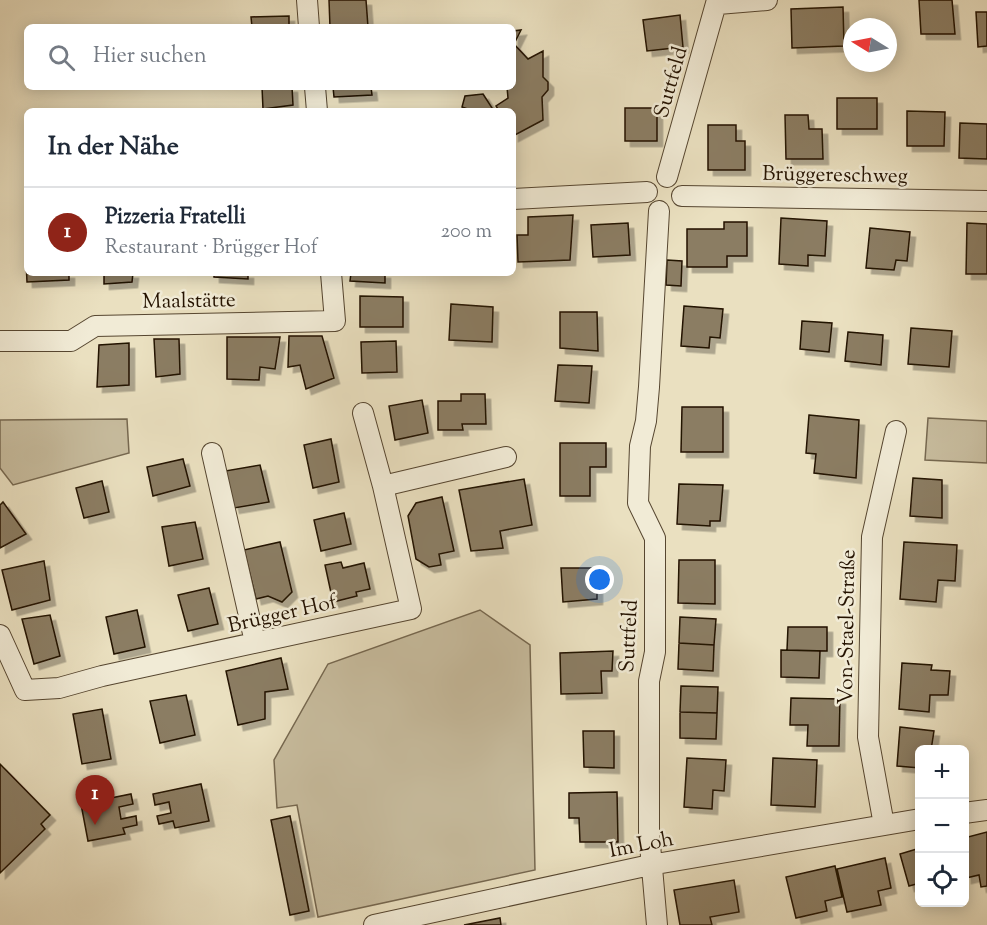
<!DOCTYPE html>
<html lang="de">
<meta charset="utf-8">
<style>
body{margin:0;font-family:"Sorts Mill Goudy",serif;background:#f6f6f7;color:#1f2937}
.controls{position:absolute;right:18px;bottom:18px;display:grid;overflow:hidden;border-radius:9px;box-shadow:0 3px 15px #0003}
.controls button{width:54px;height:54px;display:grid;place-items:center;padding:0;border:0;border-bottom:2px solid #e0e1e3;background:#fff;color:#1f2937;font:30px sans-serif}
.compass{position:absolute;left:843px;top:18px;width:54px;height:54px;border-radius:50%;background:#fff;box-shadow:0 3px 15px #0003;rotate:280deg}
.you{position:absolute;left:600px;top:580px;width:21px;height:21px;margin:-15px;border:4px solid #fff;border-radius:50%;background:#1a73e8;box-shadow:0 0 0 9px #1a73e833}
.badge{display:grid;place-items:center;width:39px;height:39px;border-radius:50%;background:#8f2418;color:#fff;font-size:20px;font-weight:700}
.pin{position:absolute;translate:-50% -50px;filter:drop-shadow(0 2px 3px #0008)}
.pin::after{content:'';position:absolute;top:32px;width:21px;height:18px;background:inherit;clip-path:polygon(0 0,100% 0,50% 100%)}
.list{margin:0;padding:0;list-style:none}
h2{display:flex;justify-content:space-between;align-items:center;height:78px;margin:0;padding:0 24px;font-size:26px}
h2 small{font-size:20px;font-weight:400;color:#747a83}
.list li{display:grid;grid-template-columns:39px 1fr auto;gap:18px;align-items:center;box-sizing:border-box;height:90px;padding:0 24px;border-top:2px solid #e0e1e3}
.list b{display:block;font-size:22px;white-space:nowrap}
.list p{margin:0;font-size:20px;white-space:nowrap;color:#747a83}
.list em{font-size:20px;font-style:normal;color:#747a83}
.icon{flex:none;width:33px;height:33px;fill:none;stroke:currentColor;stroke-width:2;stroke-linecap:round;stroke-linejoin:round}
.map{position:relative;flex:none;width:987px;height:925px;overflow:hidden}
.search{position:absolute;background:#fff;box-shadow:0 3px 15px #0003;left:24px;top:24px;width:492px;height:66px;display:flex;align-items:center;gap:15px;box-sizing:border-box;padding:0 21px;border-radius:9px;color:#747a83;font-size:22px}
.panel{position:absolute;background:#fff;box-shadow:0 3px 15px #0003;left:24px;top:108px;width:492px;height:168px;border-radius:9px}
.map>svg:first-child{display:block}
.green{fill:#c8bd9f;stroke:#766850;stroke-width:1.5}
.building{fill:#8b7d64;stroke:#241200;stroke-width:1.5;filter:url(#shadow)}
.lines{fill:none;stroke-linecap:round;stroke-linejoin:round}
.street-casing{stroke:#564630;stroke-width:22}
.street{stroke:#f1ebd6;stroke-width:20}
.labels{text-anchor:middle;stroke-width:5;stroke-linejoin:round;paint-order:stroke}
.street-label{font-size:21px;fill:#241200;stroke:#f1ebd6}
</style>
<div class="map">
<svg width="987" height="925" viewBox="0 0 987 925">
<defs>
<filter id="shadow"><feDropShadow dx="5.5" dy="5.5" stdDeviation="0" flood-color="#0004"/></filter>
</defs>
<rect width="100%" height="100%" fill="#eae0c0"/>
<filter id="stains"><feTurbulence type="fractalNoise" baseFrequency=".00333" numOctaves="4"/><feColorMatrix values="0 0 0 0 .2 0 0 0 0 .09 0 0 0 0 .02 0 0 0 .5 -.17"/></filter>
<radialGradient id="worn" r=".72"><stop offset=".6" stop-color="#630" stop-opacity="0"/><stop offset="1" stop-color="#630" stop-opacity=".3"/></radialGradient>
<path class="green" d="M928,418l59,3v42l-62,-3z
M127,419l2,34 -116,32 -13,-17v-48z
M480,610l50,35 5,225 -217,47 -21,-112 -20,3 -3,-48 54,-96z"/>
<path class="building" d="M329,0h37l2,27h-38z
M919,0h33l3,34h-34z
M843,7l1,39 -52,2 -1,-39z
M976,12h11v34l-9,1z
M680,15l3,32 -36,4 -4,-31z
M289,16v11h-37l-1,-10z
M521,30l-7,14 14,15 15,-8v26l5,5v8l-6,7 1,23 -30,16v-25h-14l-3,-5 12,-8 -1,-11h6v-56z
M262,87h30l1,18 -30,4z
M333,87h38l1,8 -38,2z
M483,94l11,17h-21l-11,-4 3,-11z
M837,98h40v31h-40z
M625,108h32v33h-32z
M907,111l38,1 -1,34h-37z
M785,115h23l1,14h13l1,30h-37z
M960,123l27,1v35l-28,-1z
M708,125h28v16h9v29h-37z
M573,215l-3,45 -52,2 -1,-27h11v-18z
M781,218l46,3 -2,35 -17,-1v11l-29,-2z
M724,222h23v34h-20v11h-40v-38h37z
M628,223l2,32 -37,2 -2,-32z
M967,223l20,1v50h-21z
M870,228l40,4 -3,29 -11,-1 -2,10 -28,-2z
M25,240l2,33h42v7l-42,2z
M667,260l15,1 -1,25 -15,-1z
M104,273h29l-1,9 -28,2z
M214,273h34v6l-34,-2z
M351,273h34v10l-35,-2z
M360,296l43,1v30h-43z
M451,304l42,3 -1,35 -43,-2z
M684,306l39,3 -3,29 -10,-1 -1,11 -28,-2z
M560,312h37l1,39 -38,-3z
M802,321l30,2 -3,29 -29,-3z
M911,328l41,3 -3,36 -41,-3z
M848,332l35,3 -2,30 -36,-4z
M289,336h33l12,42 -28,11 -6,-24 -12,2z
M227,337h53l-5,32 -15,-2 -1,13 -32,-1z
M154,339h25l1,35 -24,3z
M396,341l1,31 -35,1 -1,-31z
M129,343v42l-32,2 2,-42z
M558,365l34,1 -3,37 -34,-2z
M461,394h24l1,30h-24l1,6h-25v-29h23z
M422,400l6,33 -33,7 -6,-34z
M682,407h41v45h-42z
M809,415l50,5 -3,58 -42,-5 2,-19 -10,-1z
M331,439l8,43 -26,6 -9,-43z
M560,443h46v24h-16v29h-30z
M183,459l7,27 -37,10 -6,-29z
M260,465l9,37 -35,6 -9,-37z
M913,478l29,2v38l-32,-2z
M524,479l8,46 -32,6 3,17 -32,3 -12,-61z
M102,481l7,31 -25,6 -8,-30z
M679,484l44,1 -3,36h-10v5l-33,-2z
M442,497l12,54 -15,3 2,11 -12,2 -13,-8 -8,-43 8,-13z
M3,502l23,32 -26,14v-43z
M344,513l7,31 -30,7 -7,-31z
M195,522l8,37 -34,7 -7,-39z
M280,542l12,50 -10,10 -14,-6 -12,3 -12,-49z
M904,542l53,3 -2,36 -17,-1 -2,22 -36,-3z
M679,560h36v44l-37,-1z
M44,561l6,39 -38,10 -10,-40z
M341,562l2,6 21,-5 6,26 -14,3 1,4 -24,6 -8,-37z
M561,568h36v31l-34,3z
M209,588l9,36 -30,7 -10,-36z
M137,610l8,37 -31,7 -8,-37z
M50,615l10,41 -26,8 -12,-45z
M680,617l36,2 -2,26 -35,-2z
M788,627h39v24l-40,-1z
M679,643l35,2 -1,26 -35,-2z
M781,650l39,1 -1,27 -38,-1z
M613,651l-1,20h-11l1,22 -41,1 -1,-41z
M281,658l7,31 -23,3v27l-27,6 -12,-54z
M902,663l30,2 -1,5 19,1 -2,24h-18l-1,17 -30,-3z
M681,686l37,1 -1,26 -37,-1z
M186,695l9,40 -35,8 -10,-42z
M791,698l49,1 -1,47h-32l1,-21h-18z
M102,709l9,50 -29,5 -9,-50z
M680,712l37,1 -1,26 -36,-1z
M900,727l34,4 -3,19h-11v18l-23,-2z
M583,731h31v37l-30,-1z
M687,758l39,2 -2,31 -11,-1 -1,19 -28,-2z
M773,758l44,2 -2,47 -44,-2z
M0,764l50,51 -9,9 4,5 -45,44z
M201,784l8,37 -34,7 -2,-7 -14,3 -2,-8 14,-3 -2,-11 -14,3 -2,-11z
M617,792l1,50h-38l-1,-24h-10v-25z
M131,794l2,10 -14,3 2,12 15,-3 1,9 -14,3 2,6 -37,7 -7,-37z
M290,816l19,95 -19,4 -19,-95z
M987,832v54l-6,1 -2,-12 -13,3 -2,-40z
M920,848v35l-11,3 -9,-32z
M885,858l6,30 -13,3 3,14 -34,7 -10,-43z
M835,866l7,31 -17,4 2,10 -31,7 -10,-41z
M734,880l5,32 -29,5 2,8h-32l-6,-35z
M500,918l1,7h-37z"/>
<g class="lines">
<g class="street-casing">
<path id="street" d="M307,0l2,27
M718,4l49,-4
M315,87l2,24
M667,177l50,-177
M682,196l305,5
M513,199l134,-7
M0,341h71l24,-15 240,-5 -4,-48
M212,453l43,189
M383,486l123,-29
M0,635l25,55 34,-2 43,-12 309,-67 -28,-123 -20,-73
M964,813l23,-3
M884,825l-16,-88 4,-200 24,-106
M374,925l276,-60 270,-46
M657,925l-8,-92v-152l6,-29v-114l-17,-35 2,-57 6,-25 3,-34 10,-176"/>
</g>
<use href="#street" class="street"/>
</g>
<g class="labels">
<g class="street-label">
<text transform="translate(670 82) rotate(-74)" y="7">Suttfeld</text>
<text transform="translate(835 174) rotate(1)" y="7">Brüggereschweg</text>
<text transform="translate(189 300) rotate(-1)" y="7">Maalstätte</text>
<text transform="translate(282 613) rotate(-13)" y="7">Brügger Hof</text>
<text transform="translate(846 627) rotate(-89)" y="7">Von-Stael-Straße</text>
<text transform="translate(628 636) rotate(-87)" y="7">Suttfeld</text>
<text transform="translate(641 844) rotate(-11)" y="7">Im Loh</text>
</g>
</g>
<rect width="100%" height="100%" filter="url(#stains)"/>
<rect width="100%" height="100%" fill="url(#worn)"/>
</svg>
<div class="controls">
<button>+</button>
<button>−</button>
<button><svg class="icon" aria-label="locate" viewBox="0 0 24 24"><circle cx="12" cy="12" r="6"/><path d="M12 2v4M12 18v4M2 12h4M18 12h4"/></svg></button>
</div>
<svg class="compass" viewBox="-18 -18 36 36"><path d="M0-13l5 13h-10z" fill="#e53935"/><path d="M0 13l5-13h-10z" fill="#747a83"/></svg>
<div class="you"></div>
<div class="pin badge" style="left:95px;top:825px">1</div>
<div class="search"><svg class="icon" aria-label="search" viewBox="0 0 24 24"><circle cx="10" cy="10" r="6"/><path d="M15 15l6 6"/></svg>Hier suchen</div>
<section class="panel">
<h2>In der Nähe<small></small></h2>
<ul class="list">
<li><span class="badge">1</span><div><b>Pizzeria Fratelli</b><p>Restaurant · Brügger Hof</p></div><em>200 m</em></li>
</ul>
</section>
</div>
